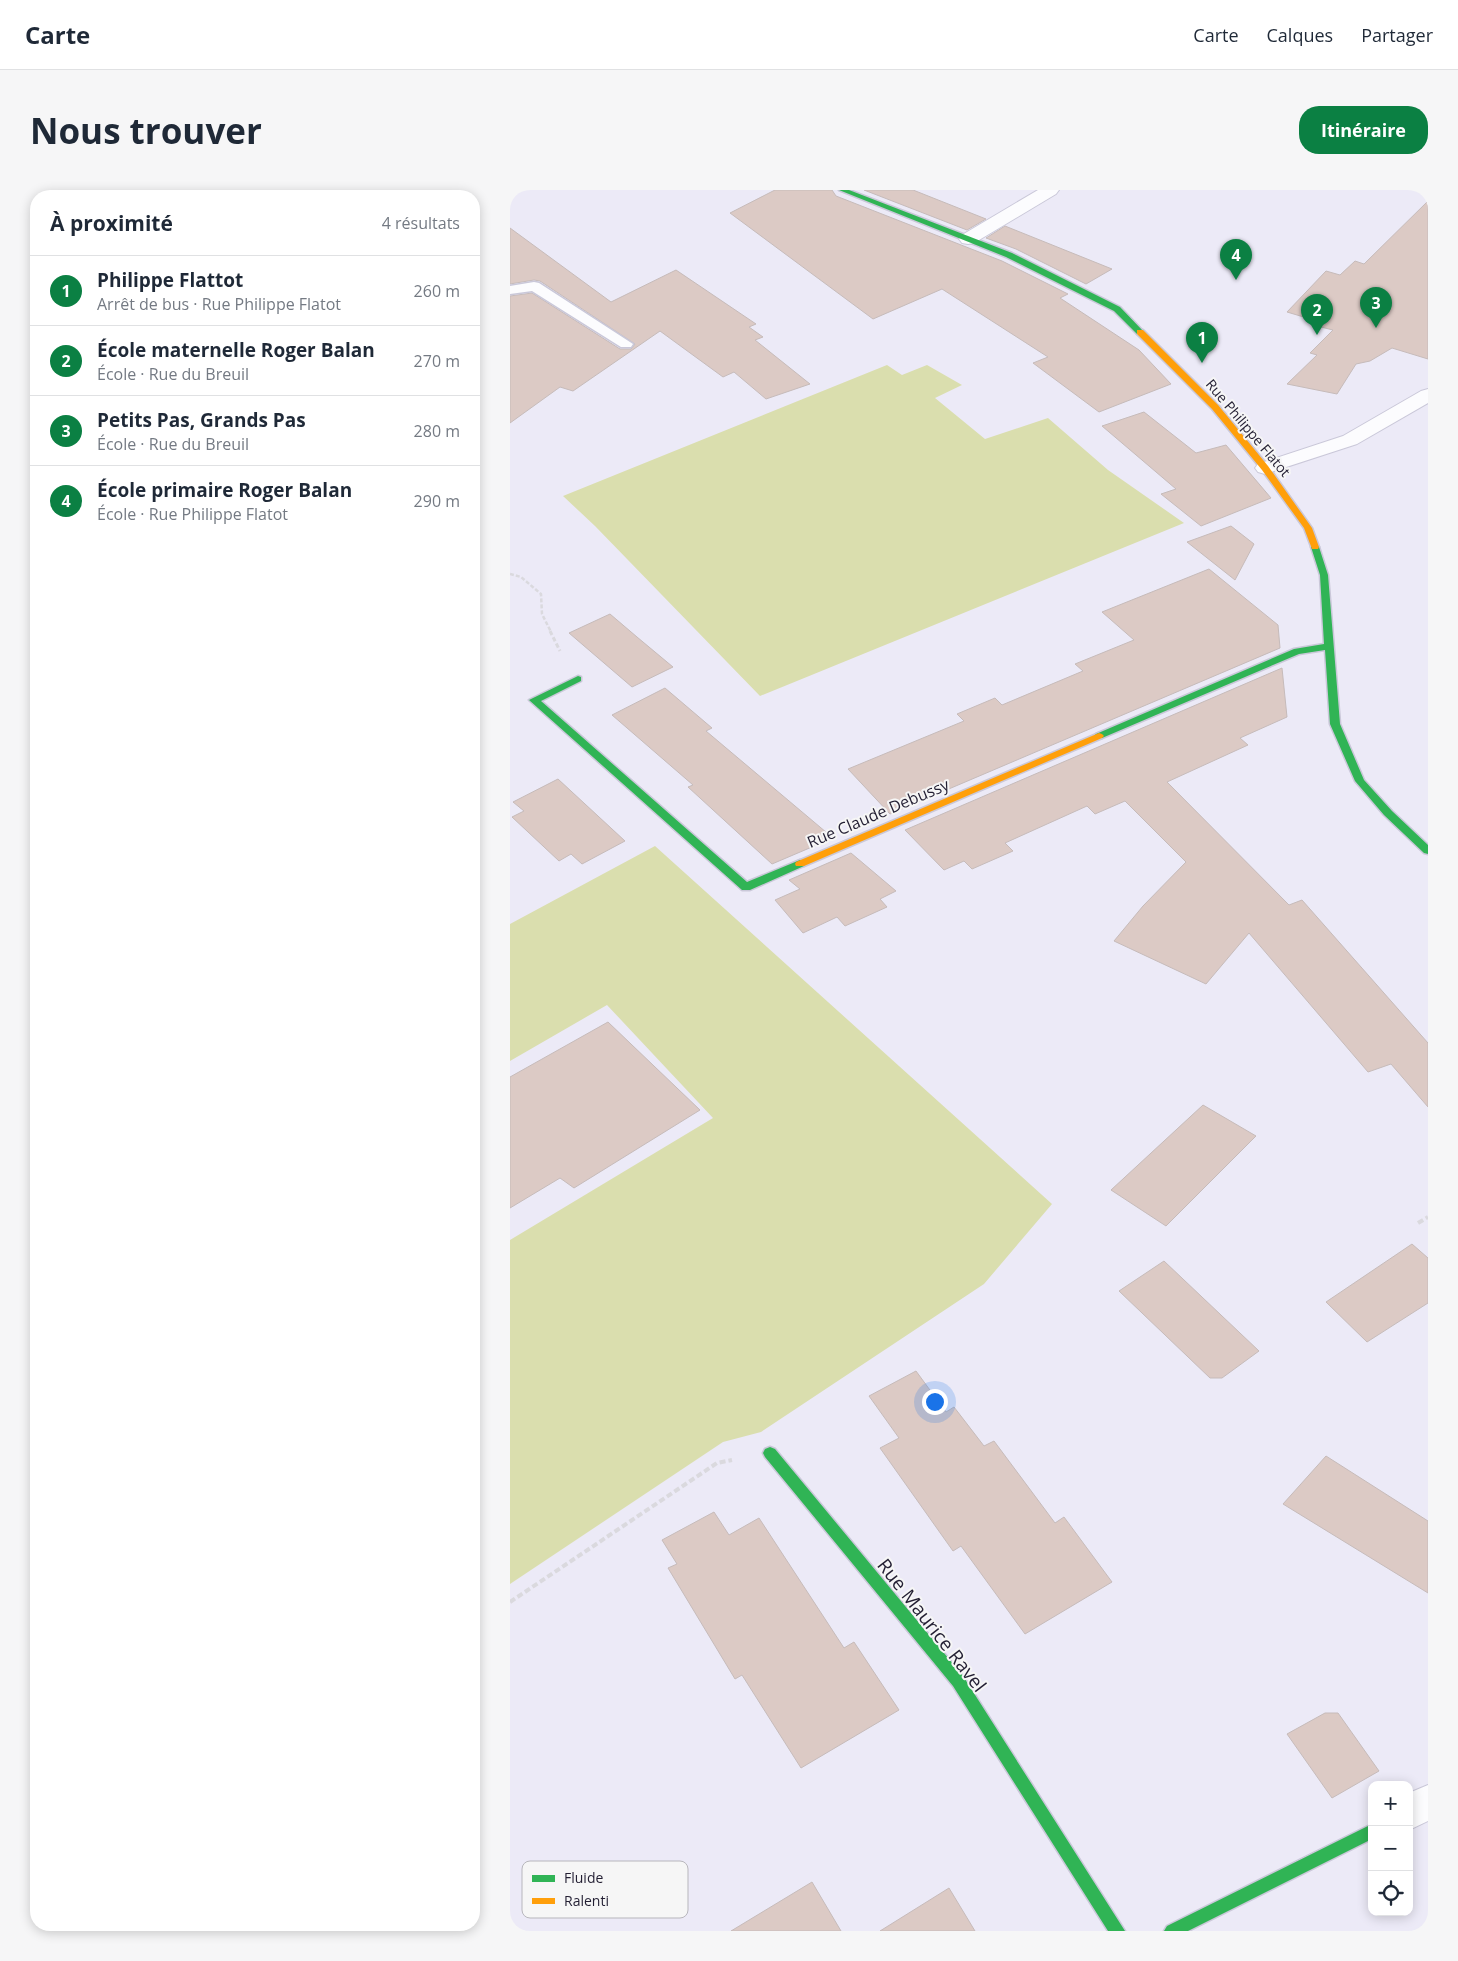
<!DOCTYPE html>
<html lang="fr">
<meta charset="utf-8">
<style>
body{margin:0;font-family:"Open Sans",sans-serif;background:#f6f6f7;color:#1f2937}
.controls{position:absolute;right:15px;bottom:15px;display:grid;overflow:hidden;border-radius:10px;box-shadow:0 2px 12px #0003}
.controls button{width:45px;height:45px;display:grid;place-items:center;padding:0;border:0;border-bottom:1px solid #e0e1e3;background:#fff;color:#1f2937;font:25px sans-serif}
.you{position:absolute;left:424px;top:1211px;width:18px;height:18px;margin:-12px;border:4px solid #fff;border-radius:50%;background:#1a73e8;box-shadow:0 0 0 8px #1a73e833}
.badge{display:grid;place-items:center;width:32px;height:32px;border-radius:50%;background:#0b8043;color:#fff;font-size:16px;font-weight:700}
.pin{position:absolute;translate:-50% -41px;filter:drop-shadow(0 1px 2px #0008)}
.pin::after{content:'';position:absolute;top:26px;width:18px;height:15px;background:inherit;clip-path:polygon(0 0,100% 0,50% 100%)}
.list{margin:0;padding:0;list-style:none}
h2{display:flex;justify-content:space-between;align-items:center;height:65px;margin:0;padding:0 20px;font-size:21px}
h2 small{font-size:16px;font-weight:400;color:#747a83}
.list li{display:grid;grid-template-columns:32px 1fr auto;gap:15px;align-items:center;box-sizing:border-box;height:70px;padding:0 20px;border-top:1px solid #e0e1e3}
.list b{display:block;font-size:19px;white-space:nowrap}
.list p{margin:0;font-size:16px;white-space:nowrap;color:#747a83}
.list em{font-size:16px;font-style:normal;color:#747a83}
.icon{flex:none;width:28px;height:28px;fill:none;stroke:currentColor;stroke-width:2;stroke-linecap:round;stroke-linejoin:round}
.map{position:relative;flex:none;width:918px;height:1741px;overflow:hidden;border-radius:20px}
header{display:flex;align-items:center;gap:30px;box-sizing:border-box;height:70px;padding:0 25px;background:#fff;border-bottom:1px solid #e0e1e3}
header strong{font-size:24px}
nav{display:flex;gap:28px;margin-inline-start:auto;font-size:18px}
.intro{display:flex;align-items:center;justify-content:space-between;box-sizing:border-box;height:120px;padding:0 30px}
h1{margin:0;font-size:35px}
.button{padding:12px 22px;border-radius:20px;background:#0b8043;color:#fff;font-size:18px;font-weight:700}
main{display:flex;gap:30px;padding:0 30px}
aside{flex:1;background:#fff;border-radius:20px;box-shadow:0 2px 12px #0003}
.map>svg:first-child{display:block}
.green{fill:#dadeae}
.building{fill:#dccac5;stroke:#c6bbba}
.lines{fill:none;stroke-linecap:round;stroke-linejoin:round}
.lane-casing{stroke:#cac8d9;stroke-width:3}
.street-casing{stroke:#cac8d9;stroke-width:2}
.fast-casing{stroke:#cac8d9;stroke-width:3}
.slow-casing{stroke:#cac8d9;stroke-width:3}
.path-far2{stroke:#dad9de;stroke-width:2.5;stroke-dasharray:4 2;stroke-linecap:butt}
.path-far1{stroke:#dad9de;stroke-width:3;stroke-dasharray:4.5 2.5;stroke-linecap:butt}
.path{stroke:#dad9de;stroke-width:4;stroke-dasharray:6 3;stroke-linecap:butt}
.lane{fill:#fcfcfe;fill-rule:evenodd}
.street{fill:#fcfcfe;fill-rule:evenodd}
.fast{fill:#30b455;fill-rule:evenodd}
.slow{fill:#ff9f0a;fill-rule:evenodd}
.labels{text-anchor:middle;stroke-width:4;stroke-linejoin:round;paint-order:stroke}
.far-street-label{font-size:14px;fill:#231f33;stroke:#f6f6f6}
.street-label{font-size:16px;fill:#231f33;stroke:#f6f6f6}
.near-street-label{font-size:19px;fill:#231f33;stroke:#f6f6f6}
.key{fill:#f6f6f6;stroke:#b7b6bc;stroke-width:1}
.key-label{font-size:14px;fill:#231f33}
</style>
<header>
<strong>Carte</strong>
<nav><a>Carte</a><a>Calques</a><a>Partager</a></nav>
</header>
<div class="intro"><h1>Nous trouver</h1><a class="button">Itinéraire</a></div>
<main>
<aside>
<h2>À proximité<small>4 résultats</small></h2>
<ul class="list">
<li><span class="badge">1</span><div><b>Philippe Flattot</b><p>Arrêt de bus · Rue Philippe Flatot</p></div><em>260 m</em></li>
<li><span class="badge">2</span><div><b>École maternelle Roger Balan</b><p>École · Rue du Breuil</p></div><em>270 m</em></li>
<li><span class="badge">3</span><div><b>Petits Pas, Grands Pas</b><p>École · Rue du Breuil</p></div><em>280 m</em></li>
<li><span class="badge">4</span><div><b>École primaire Roger Balan</b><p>École · Rue Philippe Flatot</p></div><em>290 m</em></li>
</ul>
</aside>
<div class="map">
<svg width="918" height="1741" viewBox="0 0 918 1741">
<rect width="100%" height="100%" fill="#eceaf7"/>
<path class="green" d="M377,175l15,10 25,-10 35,20 -27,13 50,41 63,-21 60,52 76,53 -424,173 -165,-170 -32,-30z
M145,656l397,358 -68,80 -223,148 -38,10 -213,142v-344l203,-122 -106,-113 -97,56v-137z"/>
<path class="building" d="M265,0h57l4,6 166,65 66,33 -8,4 79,52 32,34 -72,28 -66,-49 15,-6 -106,-68 -69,30 -143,-106z
M354,0h49l73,29 -19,11z
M918,11v158l-36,-11 -22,13 -14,3 -19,30 -50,-10 30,-29 -7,-2 23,-23 -20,-5 4,-4 -30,-9 39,-41 14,4 15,-14 9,3z
M495,36l107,43 -26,15 -70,-35 -30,-11z
M0,38l101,74 65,-32 80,54 -7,3 14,10 -8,3 55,44 -44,15 -32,-27 -11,5 -63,-46 -87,60 -13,-4 -50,36v-127l22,-3 88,56h11l4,-5 -95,-63 -6,-1 -24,4z
M634,222l52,41 30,-8 45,53 -70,28 -40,-32 15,-5 -74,-63z
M721,336l23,18 -19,36 -48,-38z
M699,379l69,56 2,23 -390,166 -42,-45 116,-48 -7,-7 38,-16 7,7 81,-34 -8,-7 59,-24 -32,-28z
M100,424l27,23 36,30 -41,20 -63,-54z
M772,478l5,49 -47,21 8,7 -81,37 122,123 13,-5 126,143v64l-37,-43 -23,8 -119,-139 -43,51 -92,-43 29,-35 43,-44 -61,-61 -30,13 -8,-8 -82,37 8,8 -41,18 -8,-8 -20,9 -39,-40z
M155,498l47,40 -6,3 127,107 -61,26 -84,-77 5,-2 -81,-70z
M48,589l67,62 -43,23 -11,-10 -12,7 -47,-44 12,-6 -11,-9z
M341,663l45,38 -16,8 7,8 -42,19 -8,-9 -34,16 -28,-33 25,-11 -11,-9z
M98,832l92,88 -126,78 -14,-10 -50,30v-131z
M693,915l53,31 -90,90 -55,-36z
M902,1054l16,14v45l-61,39 -41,-40z
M654,1071l95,90 -37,27h-12l-91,-87z
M406,1181l30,41 8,-5 30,39 10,-5 61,82 9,-6 48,65 -87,52 -64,-88 -8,5 -73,-103 19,-10 -30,-42z
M816,1266l102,65v72l-145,-89z
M204,1322l15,23 30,-17 85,130 10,-6 45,68 -98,58 -59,-93 -7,4 -67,-111 9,-4 -15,-24z
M815,1523h13l41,58 -47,27 -45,-64z
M302,1692l29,49h-110z
M439,1698l26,43h-95z"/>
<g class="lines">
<g class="lane-casing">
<path id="lane" d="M24,92l5,1 94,61 -2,3h-10l-89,-56 -22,3v-8z"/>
</g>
<g class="street-casing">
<path id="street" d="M528,0h21l-3,4 -82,49 -6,1 -6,-1 -3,-4 3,-4z
M918,199v14l-71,41 -92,30 -7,-2 -3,-4 3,-4 85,-28 78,-45z
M918,1595v36l-19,9v-37z"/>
</g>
<g class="fast-casing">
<path id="fast" d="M329,0h10l163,63 108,54 24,25 -7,2 -23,-23 -108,-54z
M805,354l4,3 9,28 12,149 24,56 28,31 36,34v9l-4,-1 -40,-38 -29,-34 -25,-57 -5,-74 -26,4 -197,84h-6l-2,-2 2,-2 198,-85 30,-5 -4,-69 -9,-28z
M68,486l3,1v4l-40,20 206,181 53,-22 5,4 -1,2 -54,24h-8l-213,-190z
M260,1257l5,2 188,227 162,255h-17l-155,-245 -188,-229 -2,-4 2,-4z
M862,1634v15l-184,92h-24l3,-5z"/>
</g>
<g class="slow-casing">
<path id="slow" d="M627,140h6l75,75 50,61 44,62 7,19 -1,2h-6l-8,-21 -42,-58 -50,-61 -75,-75z
M589,543l3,1 2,2 -2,2 -298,128h-8l-1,-2 1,-2z"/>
</g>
<path class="path-far2" d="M0,384l11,3 20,17 1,20 9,18"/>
<path class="path-far1" d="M40,441l10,20"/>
<path class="path" d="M908,1033l10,-6
M0,1412l207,-139 15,-3"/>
<use href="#lane" class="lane"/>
<use href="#street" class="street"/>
<use href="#fast" class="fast"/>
<use href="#slow" class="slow"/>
</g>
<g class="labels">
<g class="far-street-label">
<text transform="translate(738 238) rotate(50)" y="5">Rue Philippe Flatot</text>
</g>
<g class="street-label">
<text transform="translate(368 623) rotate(-23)" y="6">Rue Claude Debussy</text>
</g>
<g class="near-street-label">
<text transform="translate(422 1435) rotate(52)" y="7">Rue Maurice Ravel</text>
</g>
</g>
<rect x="12" y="1671" width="166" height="57" rx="8" class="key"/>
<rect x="22" y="1685" width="23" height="7" fill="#30b455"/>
<rect x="22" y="1708" width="23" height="6" fill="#ff9f0a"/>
<g class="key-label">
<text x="54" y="1693">Fluide</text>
<text x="54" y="1716">Ralenti</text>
</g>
</svg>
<div class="controls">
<button>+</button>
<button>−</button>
<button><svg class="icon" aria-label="locate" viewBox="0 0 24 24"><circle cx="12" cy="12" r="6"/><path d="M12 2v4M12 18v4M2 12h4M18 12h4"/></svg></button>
</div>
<div class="you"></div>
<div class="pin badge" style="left:692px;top:173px">1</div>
<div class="pin badge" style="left:807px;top:145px">2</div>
<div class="pin badge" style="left:866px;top:138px">3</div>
<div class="pin badge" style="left:726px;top:90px">4</div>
</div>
</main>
